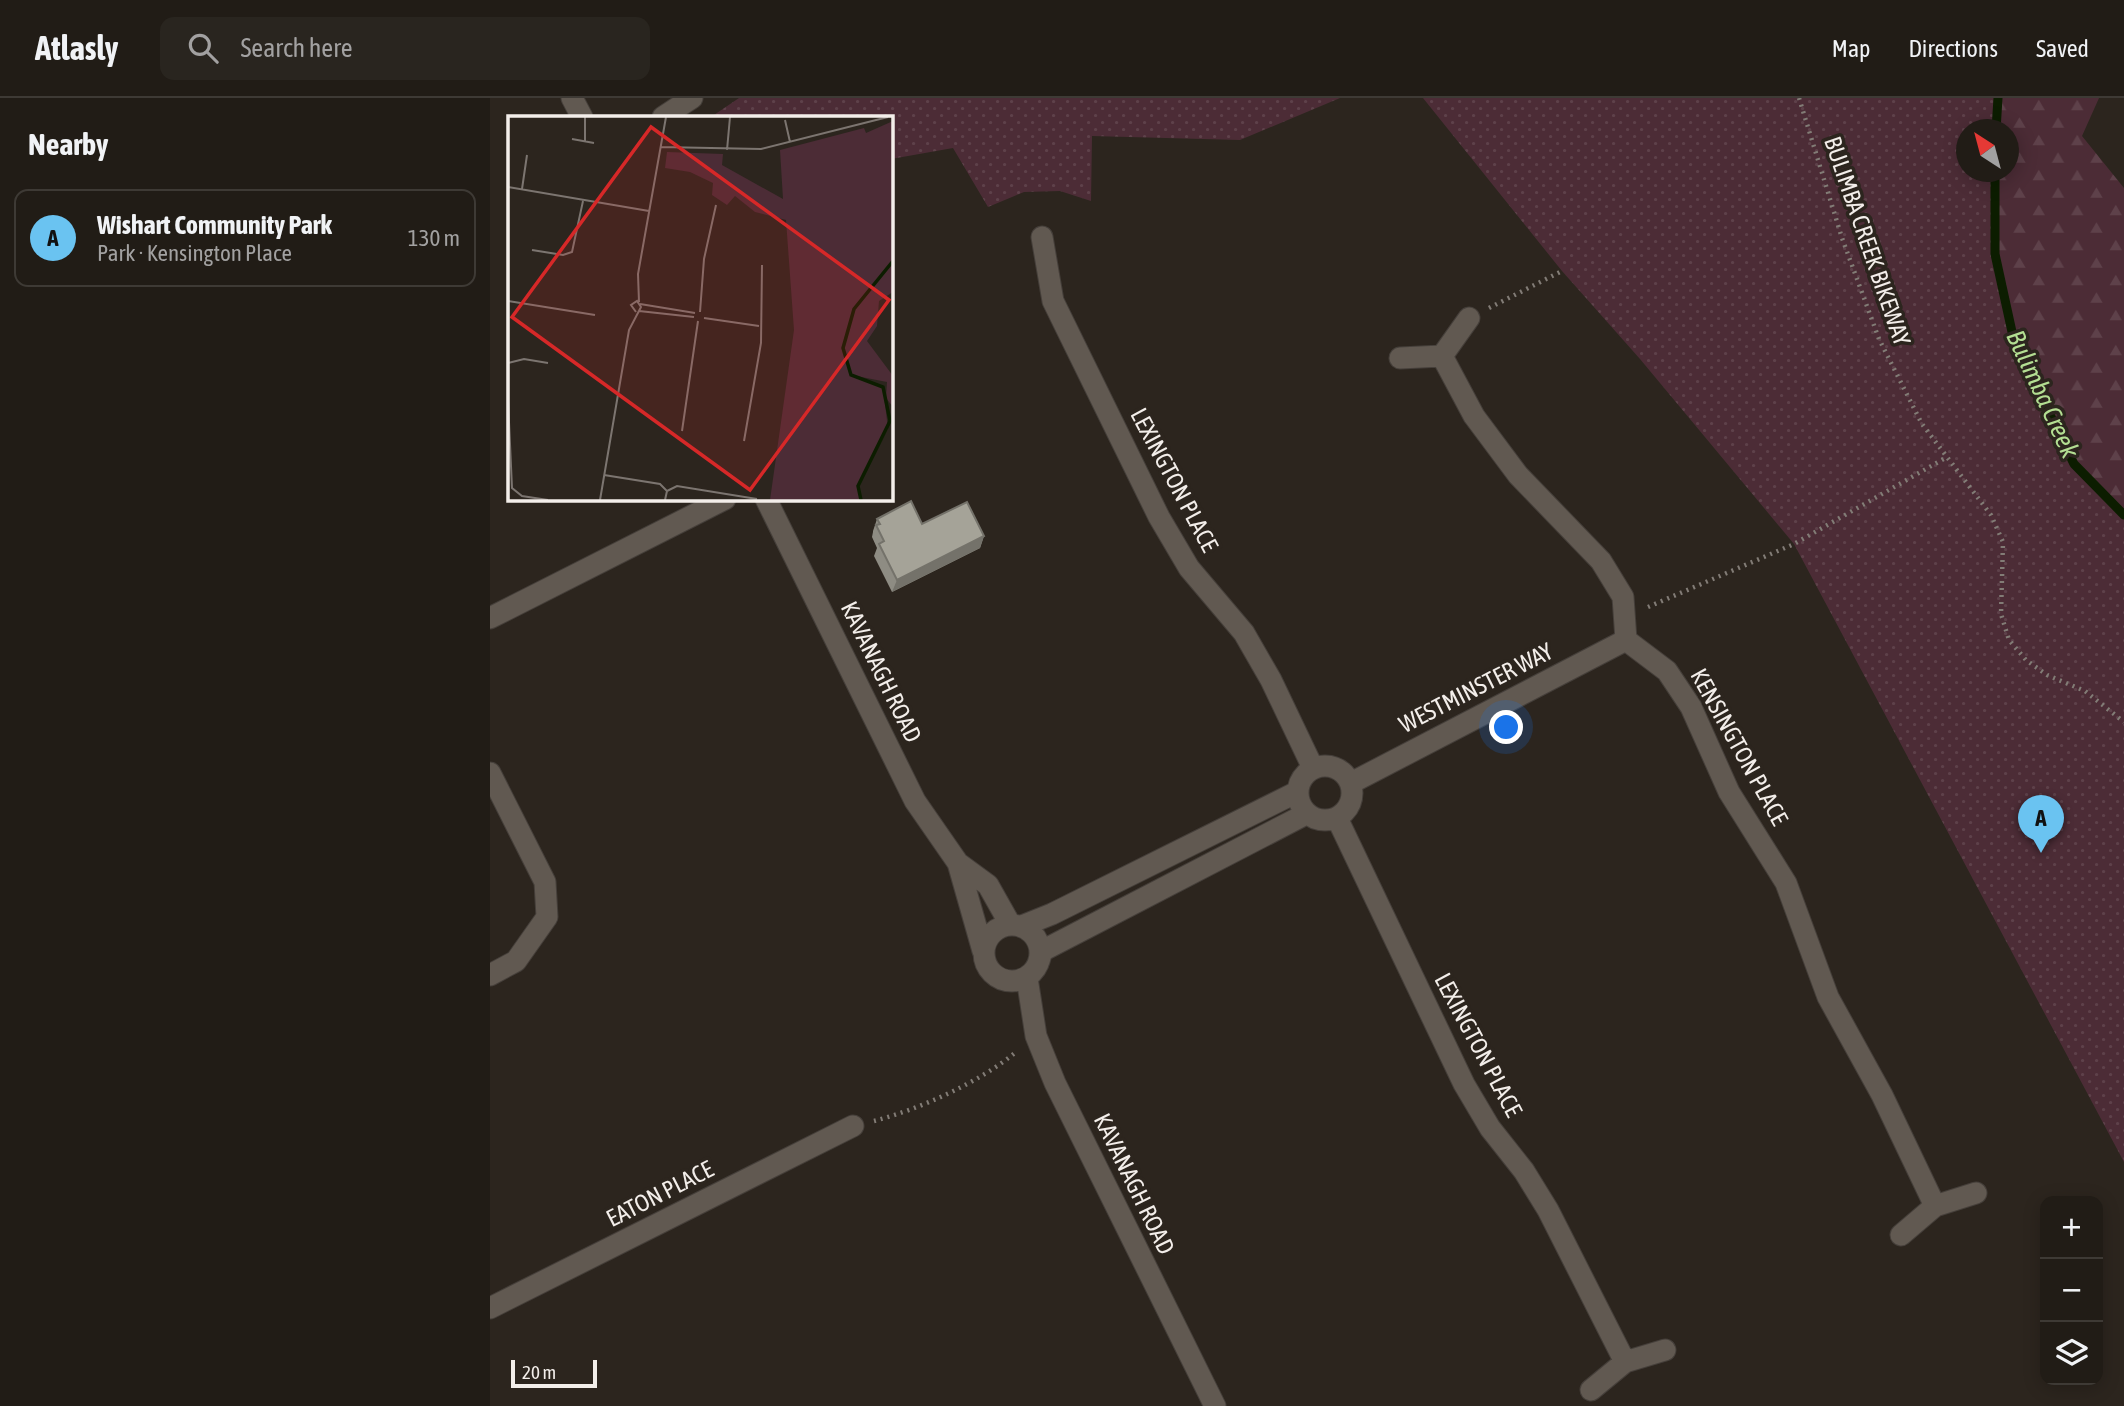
<!DOCTYPE html>
<meta charset="utf-8">
<style>
body{margin:0;font-family:"Asap Condensed",sans-serif;background:#29251f;color:#f1f3f6}
.controls{position:absolute;right:21px;bottom:21px;display:grid;overflow:hidden;border-radius:14px;box-shadow:0 4px 18px #0003}
.controls button{width:63px;height:63px;display:grid;place-items:center;padding:0;border:0;border-bottom:2px solid #3e3a35;background:#211c16;color:#f1f3f6;font:35px sans-serif}
.compass{position:absolute;left:1466px;top:21px;width:63px;height:63px;border-radius:50%;background:#211c16;box-shadow:0 4px 18px #0003;rotate:324deg}
.scale{position:absolute;left:21px;bottom:18px;width:86px;box-sizing:border-box;padding-left:7px;border:4px solid #f3eeea;border-top:0;font-size:19px;line-height:24px;white-space:nowrap;color:#f3eeea;-webkit-text-stroke:5px #2c251e;paint-order:stroke}
.you{position:absolute;left:1017px;top:630px;width:24px;height:24px;margin:-18px;border:5px solid #fff;border-radius:50%;background:#1a73e8;box-shadow:0 0 0 10px #1a73e833}
.badge{display:grid;place-items:center;width:46px;height:46px;border-radius:50%;background:#6ac3f1;color:#111;font-size:23px;font-weight:700}
.pin{position:absolute;translate:-50% -58px;filter:drop-shadow(0 2px 4px #0008)}
.pin::after{content:'';position:absolute;top:37px;width:24px;height:21px;background:inherit;clip-path:polygon(0 0,100% 0,50% 100%)}
.list{margin:0;padding:0;list-style:none}
h2{display:flex;justify-content:space-between;align-items:center;height:91px;margin:0;padding:0 28px;font-size:30px}
h2 small{font-size:23px;font-weight:400;color:#a2a1a1}
.list li{display:grid;grid-template-columns:46px 1fr auto;gap:21px;align-items:center;box-sizing:border-box;height:98px;margin:0 14px 14px;padding:0 14px;border:2px solid #3e3a35;border-radius:14px}
.list b{display:block;font-size:26px;white-space:nowrap}
.list p{margin:0;font-size:23px;white-space:nowrap;color:#a2a1a1}
.list em{font-size:23px;font-style:normal;color:#a2a1a1}
.icon{flex:none;width:38px;height:38px;fill:none;stroke:currentColor;stroke-width:2;stroke-linecap:round;stroke-linejoin:round}
.map{position:relative;flex:none;width:1634px;height:1308px;overflow:hidden}
header{display:flex;align-items:center;gap:42px;box-sizing:border-box;height:98px;padding:0 35px;background:#211c16;border-bottom:2px solid #3e3a35}
header strong{font-size:33px}
nav{display:flex;gap:38px;margin-inline-start:auto;font-size:24px}
.search{width:490px;height:63px;background:#29251f;display:flex;align-items:center;gap:18px;box-sizing:border-box;padding:0 24px;border-radius:14px;color:#a2a1a1;font-size:26px}
main{display:flex}
aside{flex:1;background:#211c16}
.map>svg:first-child{display:block}
.forest{fill:url(#forest-firs)}
.park{fill:url(#park-dots)}
.lines{fill:none;stroke-linecap:round;stroke-linejoin:round}
.stream{stroke:#0c1d00;stroke-width:9}
.minor-casing{stroke:#453f3a;stroke-width:23}
.tertiary-casing{stroke:#453f3a;stroke-width:23}
.path{stroke:#827c76;stroke-width:4.5;stroke-dasharray:2 5;stroke-linecap:butt}
.minor{stroke:#615951;stroke-width:21}
.tertiary{stroke:#615951;stroke-width:21}
.wall{fill:#8e8c83}
.shaded-wall{fill:#74726a}
.building{fill:#a5a398;stroke:#74726a;stroke-width:2}
.labels{text-anchor:middle;stroke-width:7;stroke-linejoin:round;paint-order:stroke}
.street-label{font-size:24px;fill:#f3eeea;stroke:#2c251e}
.water-label{font-size:26px;font-style:italic;fill:#b3de92;stroke:#2c251e}
.inset-river{fill:none;stroke:#0c1d00;stroke-width:3.5}
.inset-road{fill:none;stroke:#7c7570;stroke-width:2}
.view{fill:#d62828;fill-opacity:0.15;stroke:#d62828;stroke-width:3.5}
.inset-edge{fill:none;stroke:#f3eeea;stroke-width:3.5}
</style>
<header>
<strong>Atlasly</strong>
<div class="search"><svg class="icon" aria-label="search" viewBox="0 0 24 24"><circle cx="10" cy="10" r="6"/><path d="M15 15l6 6"/></svg>Search here</div>
<nav><a>Map</a><a>Directions</a><a>Saved</a></nav>
</header>
<main>
<aside>
<h2>Nearby<small></small></h2>
<ul class="list">
<li><span class="badge">A</span><div><b>Wishart Community Park</b><p>Park · Kensington Place</p></div><em>130 m</em></li>
</ul>
</aside>
<div class="map">
<svg width="1634" height="1308" viewBox="0 0 1634 1308">
<defs>
<pattern id="forest-firs" width="22" height="20" patternUnits="userSpaceOnUse" patternTransform="scale(1.75)"><rect width="22" height="20" fill="#4c2c36"/><path d="M5 1l3.5 6h-7zM16 11l3.5 6h-7z" fill="#5e414a"/></pattern>
<pattern id="park-dots" width="8" height="8" patternUnits="userSpaceOnUse" patternTransform="scale(1.75)"><rect width="8" height="8" fill="#4c2c36"/><path d="M2 2h.1M6 6h.1" fill="none" stroke="#5e414a" stroke-width="1.8" stroke-linecap="round"/></pattern>
</defs>
<rect width="100%" height="100%" fill="#2c251e"/>
<path class="forest" d="M1508,0h101l-17,38 42,52v327l-50,-51 -60,-123 -19,-87v-82h13v-42l-12,-1z"/>
<path class="park" d="M249,0h601l-100,42 -148,-4 -1,65 -31,-10 -36,1 -36,15 -35,-59 -62,11v-42h-180z
M933,0h575l-2,31 -30,1v42h29v82l19,87 60,123 50,51v647l-330,-618 -154,-185 -78,-88z"/>
<g class="lines">
<path class="stream" d="M1506,32l2,-32
M1505,74v82l19,87 60,123 50,51"/>
<g class="minor-casing">
<path id="minor" d="M82,0l10,19
M173,19l29,-19
M552,139l11,64 106,216 30,51 55,65 27,47 42,88
M952,258l32,60 44,59 83,86 22,36 3,43 41,31 24,36 38,85 57,91 42,114 54,98 53,111
M910,260l42,-2 27,-38
M276,401l149,302 43,62 30,22 22,39
M808 695a27 27 0 1 1 54 0a27 27 0 1 1-54 0Z
M0,675l55,109 2,35 -31,44 -26,14
M861,685l275,-143
M847,720l127,266 26,44 34,43 24,39 77,152
M468,765l25,88
M494 855a28 28 0 1 1 56 0a28 28 0 1 1-56 0Z
M532,828l30,-12 245,-122
M549,863l3,-10 264,-137
M537,880l9,58 19,47 160,323
M1411,1137l34,-29 41,-13
M0,1210l363,-182
M1101,1292l34,-28 40,-12"/>
</g>
<g class="tertiary-casing">
<path id="tertiary" d="M0,520l235,-119"/>
</g>
<path class="path" d="M1309,0l43,140 37,101 43,85 69,91 12,27 -2,72 8,26 17,20 21,15 38,16 39,31
M999,210l73,-37
M1158,509l146,-63 153,-87
M384,1023c46,-12 106,-39 142,-69"/>
<use href="#minor" class="minor"/>
<use href="#tertiary" class="tertiary"/>
</g>
<path class="wall" d="M387,421l45,5 62,12 -4,12 -88,44 -18,-36 3,-8 -5,-11 1,-5v-1z"/>
<path class="shaded-wall" d="M494,438l-4,12 -88,44 5,-12z"/>
<path class="building" d="M421,403l11,23 45,-22 17,34 -87,44 -18,-36 5,-3 -8,-16 4,-1 -3,-5z"/>
<g class="labels">
<g class="street-label">
<text transform="translate(1377 143) rotate(71)" y="8">BULIMBA CREEK BIKEWAY</text>
<text transform="translate(684 382) rotate(62)" y="8">LEXINGTON PLACE</text>
<text transform="translate(391 574) rotate(64)" y="8">KAVANAGH ROAD</text>
<text transform="translate(986 590) rotate(-27)" y="8">WESTMINSTER WAY</text>
<text transform="translate(1249 649) rotate(61)" y="8">KENSINGTON PLACE</text>
<text transform="translate(988 947) rotate(62)" y="8">LEXINGTON PLACE</text>
<text transform="translate(644 1086) rotate(64)" y="8">KAVANAGH ROAD</text>
<text transform="translate(170 1096) rotate(-27)" y="8">EATON PLACE</text>
</g>
<g class="water-label">
<text transform="translate(1553 296) rotate(65)" y="9">Bulimba Creek</text>
</g>
</g>
<g transform="translate(18 18)">
<rect width="385" height="385" fill="#2c251e"/>
<path d="M385,145v31l-14,9 -2,25 -10,15 26,35v31l-7,-9 1,-16 -36,-7 -8,-27 11,-39z" fill="#4c2c36"/>
<path d="M385,5v140l-39,48 -11,39 8,27 32,12 5,42 -30,57 3,14h-91l24,-170 -8,-110 -31,-8 -20,-16 -8,9 -15,-10 1,-12 -23,-11 -25,-4 2,-16 56,2 -1,11 61,34 -3,-49 84,-22 2,5z" fill="#4c2c36"/>
<path class="inset-river" d="M353,384l-3,-14 32,-65 -7,-34 -32,-12 -8,-27 11,-39 39,-48"/>
<path class="inset-road" d="M77,1v25M277,4l5,22M64,23l22,4M153,31l100,2 127,-32M219,34l3,-33M0,71l141,24M14,73l5,-34M24,134l31,5 9,-3 11,-51M0,185l87,14M131,186l-1,-28 28,-157M132,188l55,9M131,195l55,6M192,196l4,-53 12,-54M196,202l55,8M0,247l16,-4 24,4M0,284l4,88 10,8 26,4M174,315l16,-110M236,325l17,-98 1,-78M96,359l56,9 7,7 -2,9M159,375l10,-5 80,13M92,384l29,-170 12,-23 -4,-6 -6,4 5,7"/>
<path class="view" d="M143,11l238,173 -139,190 -238,-173z"/>
<rect width="385" height="385" class="inset-edge"/>
</g>
</svg>
<div class="controls">
<button>+</button>
<button>−</button>
<button><svg class="icon" aria-label="layers" viewBox="0 0 24 24"><path d="M12 4l9 5-9 5-9-5zM3 14l9 5 9-5"/></svg></button>
</div>
<svg class="compass" viewBox="-18 -18 36 36"><path d="M0-13l5 13h-10z" fill="#e53935"/><path d="M0 13l5-13h-10z" fill="#a2a1a1"/></svg>
<div class="scale">20 m</div>
<div class="you"></div>
<div class="pin badge" style="left:1551px;top:755px">A</div>
</div>
</main>
